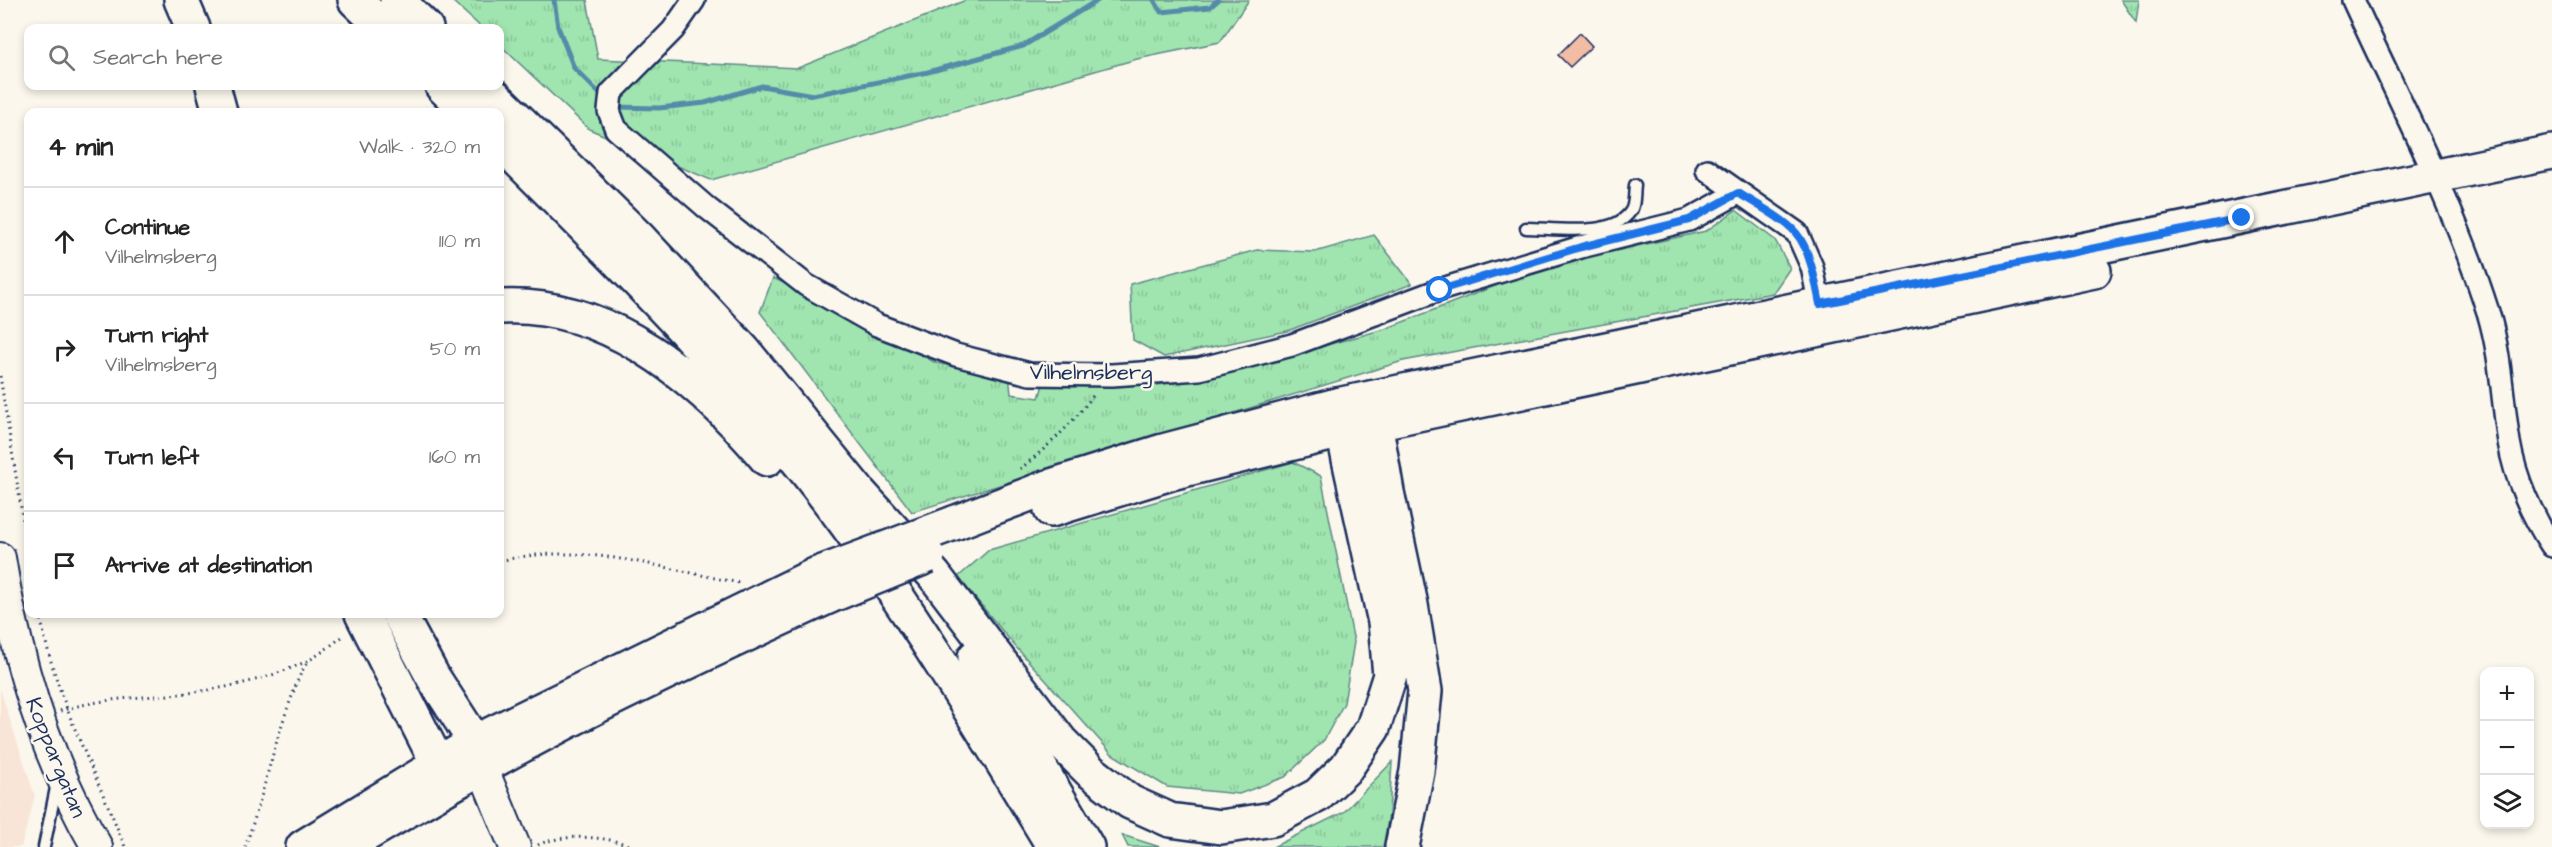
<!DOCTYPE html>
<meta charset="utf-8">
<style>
body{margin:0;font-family:"Architects Daughter",sans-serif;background:#f2f2f2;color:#222}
.controls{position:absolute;right:18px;bottom:18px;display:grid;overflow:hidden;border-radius:12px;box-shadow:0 3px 9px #0003}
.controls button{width:54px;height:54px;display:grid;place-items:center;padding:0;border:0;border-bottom:2px solid #e0e0e0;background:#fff;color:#222;font:30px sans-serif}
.stop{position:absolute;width:18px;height:18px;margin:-14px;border:4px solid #1a73e8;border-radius:50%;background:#fff}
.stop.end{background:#1a73e8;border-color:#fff;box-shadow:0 2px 6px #0008}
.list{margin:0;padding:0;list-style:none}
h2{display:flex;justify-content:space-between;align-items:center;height:78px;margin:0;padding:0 24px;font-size:26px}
h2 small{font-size:20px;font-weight:400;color:#767676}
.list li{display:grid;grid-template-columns:39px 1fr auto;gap:18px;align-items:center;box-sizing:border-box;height:108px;padding:0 24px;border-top:2px solid #e0e0e0}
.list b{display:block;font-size:22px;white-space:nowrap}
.list p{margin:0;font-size:20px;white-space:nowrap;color:#767676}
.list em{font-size:20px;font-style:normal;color:#767676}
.icon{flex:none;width:33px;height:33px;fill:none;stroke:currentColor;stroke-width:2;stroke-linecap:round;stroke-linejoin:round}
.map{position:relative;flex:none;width:2552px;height:847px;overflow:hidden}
.search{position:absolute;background:#fff;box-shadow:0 3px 9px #0003;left:24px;top:24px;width:480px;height:66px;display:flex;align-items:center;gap:15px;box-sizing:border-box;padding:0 21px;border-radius:12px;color:#767676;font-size:22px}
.panel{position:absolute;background:#fff;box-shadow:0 3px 9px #0003;left:24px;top:108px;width:480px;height:510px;border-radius:12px}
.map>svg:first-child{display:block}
.built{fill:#f8e5d7}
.grass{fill:url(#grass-tufts);stroke:#5e8a86;stroke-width:1.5}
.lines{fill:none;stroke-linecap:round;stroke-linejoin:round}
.stream{stroke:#558ba8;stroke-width:5}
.building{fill:#f2bca5;stroke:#1b2f5e;stroke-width:1.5}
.lane-casing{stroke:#1b2f5e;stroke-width:15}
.street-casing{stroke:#1b2f5e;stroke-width:26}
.secondary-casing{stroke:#1b2f5e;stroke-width:34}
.primary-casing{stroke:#1b2f5e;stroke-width:38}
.highway-casing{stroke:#1b2f5e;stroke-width:38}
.path{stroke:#1b2f5e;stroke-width:3;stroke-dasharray:1.5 4.5;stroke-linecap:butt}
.lane{stroke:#fbf7ec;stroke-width:10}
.street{stroke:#fbf7ec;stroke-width:21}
.secondary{stroke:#fbf7ec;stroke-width:30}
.primary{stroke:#fbf7ec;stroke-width:33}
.highway{stroke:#fbf7ec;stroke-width:33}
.primary-bridge-casing{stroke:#1b2f5e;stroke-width:38;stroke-linecap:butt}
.primary-bridge{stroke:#fbf7ec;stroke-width:33}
.route{stroke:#1a73e8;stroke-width:8}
.labels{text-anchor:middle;stroke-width:5;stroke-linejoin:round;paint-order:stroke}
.street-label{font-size:22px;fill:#1b2f5e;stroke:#fbf7ec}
</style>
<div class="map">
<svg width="2552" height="847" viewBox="0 0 2552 847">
<defs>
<pattern id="grass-tufts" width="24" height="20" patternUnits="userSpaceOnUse" patternTransform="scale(1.5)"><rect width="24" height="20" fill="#a0e4af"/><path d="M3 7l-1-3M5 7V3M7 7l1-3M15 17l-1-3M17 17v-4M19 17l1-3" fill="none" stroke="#89c499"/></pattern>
</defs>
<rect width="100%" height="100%" fill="#fbf7ec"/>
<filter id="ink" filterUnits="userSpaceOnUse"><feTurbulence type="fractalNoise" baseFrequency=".0167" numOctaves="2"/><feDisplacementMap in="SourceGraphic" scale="12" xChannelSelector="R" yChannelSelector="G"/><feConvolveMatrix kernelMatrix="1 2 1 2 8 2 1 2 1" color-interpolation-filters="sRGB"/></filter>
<g filter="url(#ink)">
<path class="built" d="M0,689l35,107 -14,51h-21z"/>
<path class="grass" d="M451,0h136l11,59 200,9 168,-68h283l-29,42 -83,17 -426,121 -122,-51 -89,-84v-17h-18z
M2121,0h18l-3,23z
M1736,210l39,30 15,28 -17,25 -370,68 -491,151 -152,-200 13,-34 52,24 111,61 73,12 2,19 28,4 6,-20 108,8 97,-20 135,-37 161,-63 160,-35z
M1374,235l38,49 -125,47 -123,26 -31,-17 -3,-56 127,-34 58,2z
M1293,462l28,14 33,166 -10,61 -20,37 -39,37 -46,17 -72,-7 -55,-33 -98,-109 -56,-68 31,-27z
M1392,762l-3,52 -6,33h-110l71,-35z
M1122,835l38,12h-32z"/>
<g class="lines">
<path class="stream" d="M554,0l4,27 16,41 31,31
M1154,0l7,12 49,-5 8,-7
M615,107l44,1 46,-5 57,-17 51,9 115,-23 95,-26 75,-46"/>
</g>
<path class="building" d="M1580,33l12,13 -22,21 -12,-12z"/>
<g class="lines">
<g class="lane-casing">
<path id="lane" d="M1526,228c28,0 86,10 104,-16 5,-6 4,-19 5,-27
M44,847l13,-64"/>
</g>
<g class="street-casing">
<path id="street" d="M694,0l-21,30 -62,63 -2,18 7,18 91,79 99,77 71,40 79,30 74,19 82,1 87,-6 93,-24 147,-55 142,-43 108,-27 49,-27
M2353,0c47,103 101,204 135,312 13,42 14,87 21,130 6,36 23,74 43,104
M1707,170l90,63 15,34 10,49"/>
</g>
<g class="secondary-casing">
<path id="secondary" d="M0,558c16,101 46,201 97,289
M476,744l6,23 33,80"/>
</g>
<g class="primary-casing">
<path id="primary" d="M1051,510l120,-37 204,-50 719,-152
M954,523l91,-35 118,-37 174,-46 1215,-253
M303,847l172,-105 340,-167
M345,847c68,-40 136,-81 206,-117 92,-48 185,-91 279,-134"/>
</g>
<g class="highway-casing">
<path id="highway" d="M181,0l12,28
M355,0l29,28
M397,0l29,28
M213,86l7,26
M442,86l27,26
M484,86l154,151 106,114 114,140 76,84 127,167 29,29 40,31 40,18 51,7 52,-8 45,-24 28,-27 27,-40 17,-53 -5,-53 -48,-217
M500,142c117,117 236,234 335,367 81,108 149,223 219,338
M500,307c109,-6 201,73 267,152
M1371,398l16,94 24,113 14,86 -8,80 -15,76
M362,614l76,150
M399,614l34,63 42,65
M975,657l112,190"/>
</g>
<path class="path" d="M0,376l28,175
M1020,469c28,-22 54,-47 75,-76
M500,561c81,-20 160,7 240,22
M40,614c15,85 54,154 85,233
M60,711c37,-12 72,-13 109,-16 45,-4 97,-14 138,-34 13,-6 26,-18 38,-26
M538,845c23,-12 72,-9 95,2
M245,847c17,-47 27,-96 44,-143 6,-15 9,-29 19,-42"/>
<use href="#lane" class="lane"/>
<use href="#street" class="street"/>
<use href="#secondary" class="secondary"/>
<use href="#primary" class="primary"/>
<use href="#highway" class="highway"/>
<g class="primary-bridge-casing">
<path id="primary-bridge" d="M815,575l139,-52
M830,596l98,-40"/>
</g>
<use href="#primary-bridge" class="primary-bridge"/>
</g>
</g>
<g class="lines" filter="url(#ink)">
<path class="route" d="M1440,290l141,-43 108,-27 49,-27c15,9 48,27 58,40 14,16 20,51 24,71l422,-86"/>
</g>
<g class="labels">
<g class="street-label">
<text x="1091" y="379">Vilhelmsberg</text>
<text transform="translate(57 757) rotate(68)" y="8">Koppargatan</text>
</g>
</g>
</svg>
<div class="controls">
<button>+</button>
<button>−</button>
<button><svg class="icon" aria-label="layers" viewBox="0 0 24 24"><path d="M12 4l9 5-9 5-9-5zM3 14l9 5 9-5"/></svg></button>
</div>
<div class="stop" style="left:1440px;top:290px"></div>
<div class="stop end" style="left:2242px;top:218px"></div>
<div class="search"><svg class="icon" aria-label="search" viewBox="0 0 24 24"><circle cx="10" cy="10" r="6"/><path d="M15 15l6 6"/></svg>Search here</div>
<section class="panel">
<h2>4 min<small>Walk · 320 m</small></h2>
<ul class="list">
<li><svg class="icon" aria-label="ahead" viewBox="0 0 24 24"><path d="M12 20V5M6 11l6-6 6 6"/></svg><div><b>Continue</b><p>Vilhelmsberg</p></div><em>110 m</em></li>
<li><svg class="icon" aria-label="right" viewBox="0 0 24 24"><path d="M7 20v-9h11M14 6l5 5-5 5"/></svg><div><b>Turn right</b><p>Vilhelmsberg</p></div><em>50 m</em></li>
<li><svg class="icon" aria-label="left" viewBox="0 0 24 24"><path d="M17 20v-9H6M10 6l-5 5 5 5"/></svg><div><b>Turn left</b></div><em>160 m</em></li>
<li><svg class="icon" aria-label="arrive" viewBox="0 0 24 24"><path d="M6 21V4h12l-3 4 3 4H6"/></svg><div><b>Arrive at destination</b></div></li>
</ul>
</section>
</div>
